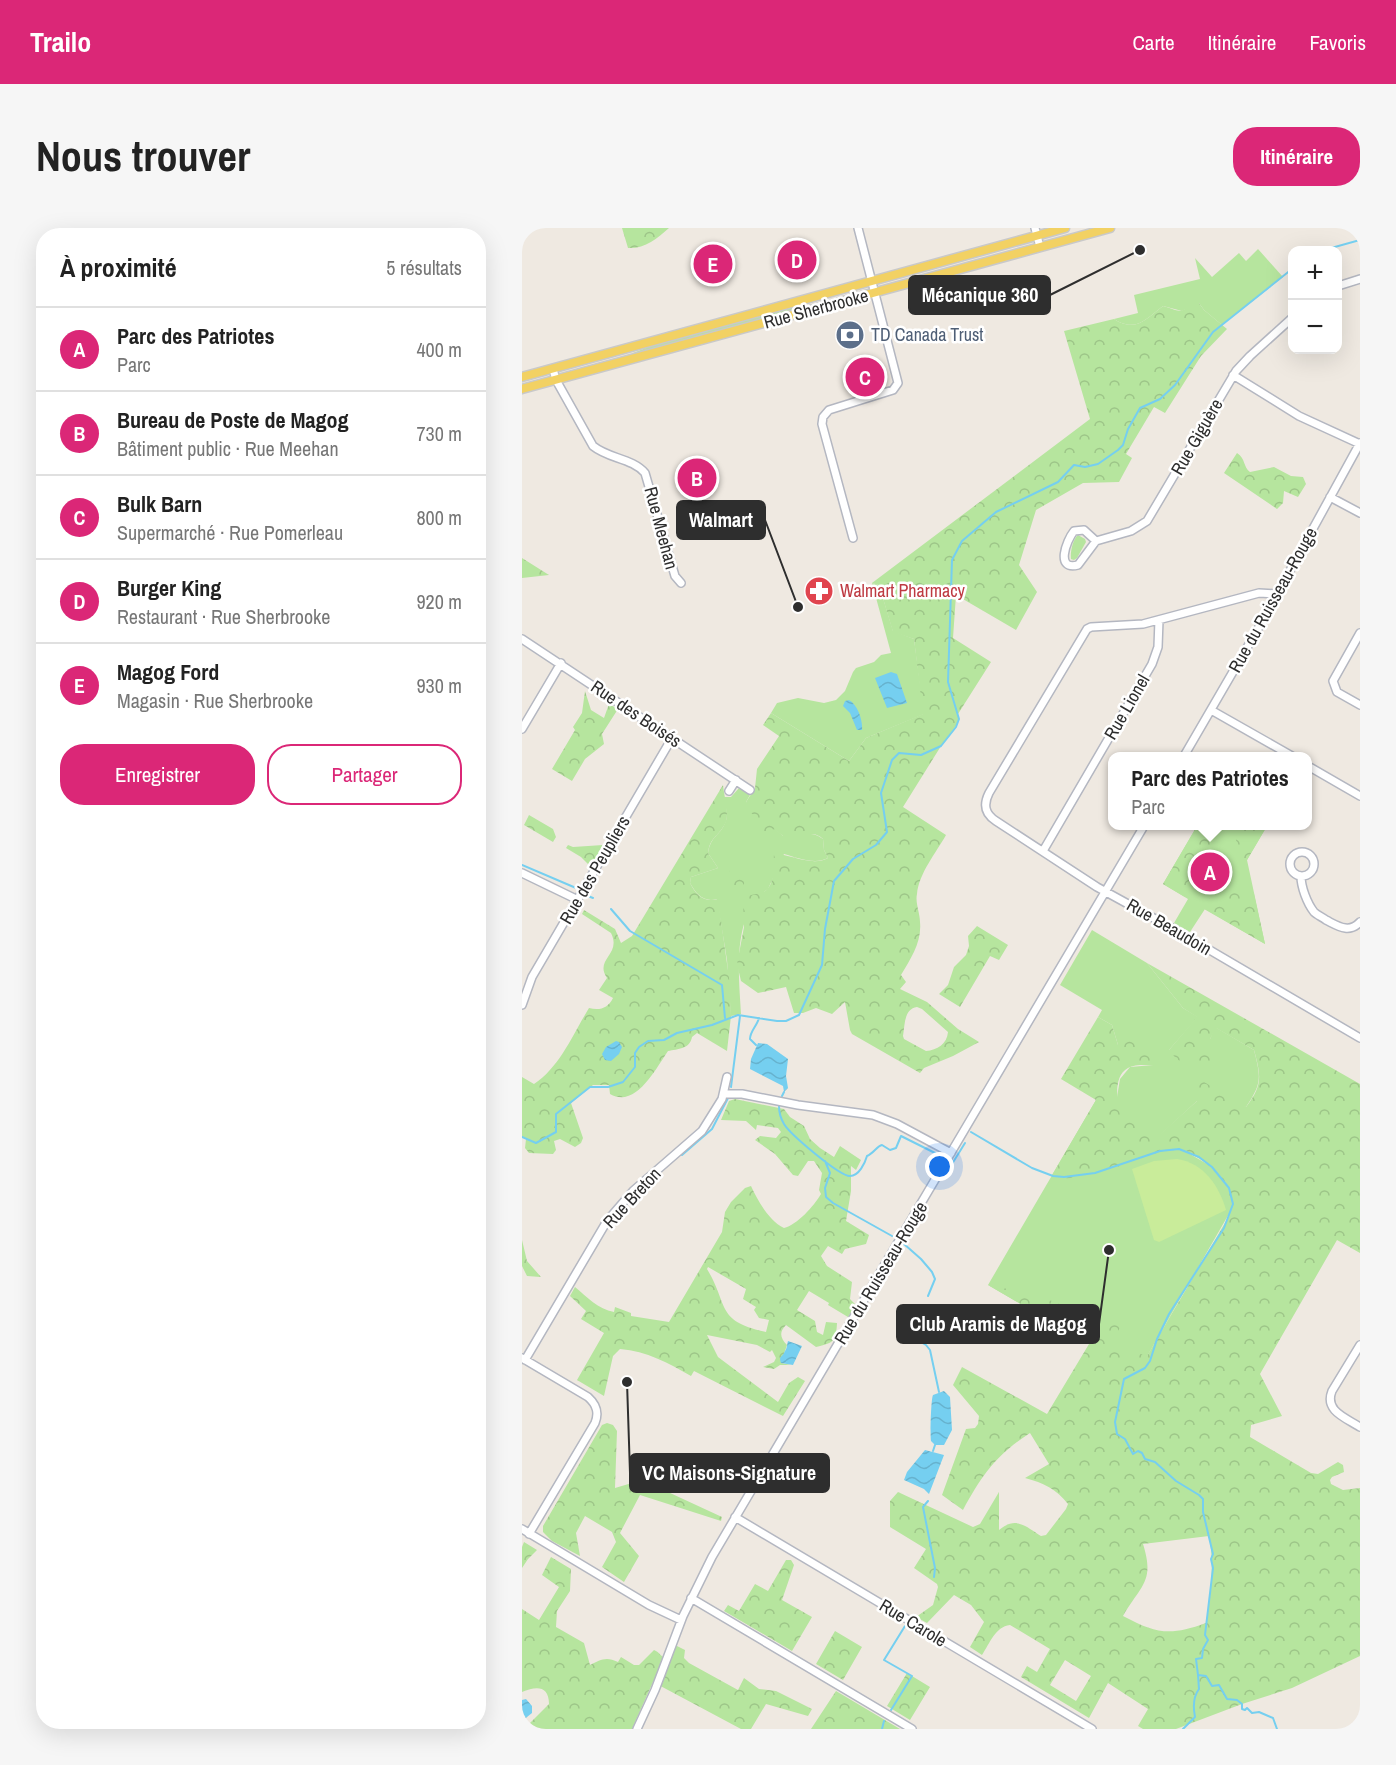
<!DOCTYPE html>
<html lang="fr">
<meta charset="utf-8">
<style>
body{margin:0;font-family:"Archivo Narrow",sans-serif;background:#f6f6f6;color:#222}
.controls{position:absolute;right:18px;top:18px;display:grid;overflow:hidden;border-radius:12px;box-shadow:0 6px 24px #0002}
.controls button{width:54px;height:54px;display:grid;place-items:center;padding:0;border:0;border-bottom:2px solid #e0e0e0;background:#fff;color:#222;font:30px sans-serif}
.you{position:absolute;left:418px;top:939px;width:21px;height:21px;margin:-15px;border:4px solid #fff;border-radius:50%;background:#1a73e8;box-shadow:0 0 0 9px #1a73e833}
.badge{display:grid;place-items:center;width:39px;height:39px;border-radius:50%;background:#db2777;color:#fff;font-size:20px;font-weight:700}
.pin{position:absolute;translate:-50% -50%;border:3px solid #fff;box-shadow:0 2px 6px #0006}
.popup{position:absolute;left:586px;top:524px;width:204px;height:78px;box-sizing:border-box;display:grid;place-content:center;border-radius:12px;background:#fff;filter:drop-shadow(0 2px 4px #0005);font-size:20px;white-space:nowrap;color:#767676}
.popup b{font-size:22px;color:#222}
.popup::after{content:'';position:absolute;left:50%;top:100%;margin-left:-12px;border:12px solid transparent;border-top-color:#fff}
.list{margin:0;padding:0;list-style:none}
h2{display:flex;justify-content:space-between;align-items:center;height:78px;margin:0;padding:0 24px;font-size:26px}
h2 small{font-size:20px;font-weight:400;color:#767676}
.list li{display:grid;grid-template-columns:39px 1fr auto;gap:18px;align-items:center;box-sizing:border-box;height:84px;padding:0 24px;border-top:2px solid #e0e0e0}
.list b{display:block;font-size:22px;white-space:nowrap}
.list p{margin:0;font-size:20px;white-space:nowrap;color:#767676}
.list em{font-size:20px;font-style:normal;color:#767676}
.actions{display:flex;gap:12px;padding:18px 24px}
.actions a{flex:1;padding:14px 0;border:2px solid #db2777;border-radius:24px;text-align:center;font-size:21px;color:#db2777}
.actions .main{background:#db2777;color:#fff}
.map{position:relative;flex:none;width:838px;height:1501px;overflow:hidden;border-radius:24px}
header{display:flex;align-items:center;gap:36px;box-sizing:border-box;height:84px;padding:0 30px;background:#db2777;color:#fff}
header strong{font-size:28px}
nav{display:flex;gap:33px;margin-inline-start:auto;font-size:21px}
.intro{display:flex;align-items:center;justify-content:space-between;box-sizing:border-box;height:144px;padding:0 36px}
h1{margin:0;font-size:42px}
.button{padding:15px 27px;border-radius:24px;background:#db2777;color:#fff;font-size:21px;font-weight:700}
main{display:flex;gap:36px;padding:0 36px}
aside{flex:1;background:#fff;border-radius:24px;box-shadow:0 6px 24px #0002}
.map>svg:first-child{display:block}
.grass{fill:#b6e59e}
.forest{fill:url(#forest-crowns);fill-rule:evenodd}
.pitch{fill:#c9ec9a}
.water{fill:url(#water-waves)}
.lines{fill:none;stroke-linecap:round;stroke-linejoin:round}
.stream{stroke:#75cff0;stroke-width:2}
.minor-casing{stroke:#b4b7c1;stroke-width:10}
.major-casing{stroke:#c9c9c9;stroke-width:11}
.minor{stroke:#fff;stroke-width:7}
.major{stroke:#f2d163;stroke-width:8}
.labels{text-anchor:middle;stroke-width:5;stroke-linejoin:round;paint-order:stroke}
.street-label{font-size:18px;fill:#2e2e2e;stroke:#fff}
.service-label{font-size:18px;fill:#4e5e75;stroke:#fff;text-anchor:start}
.health-label{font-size:18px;fill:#be3a42;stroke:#fff;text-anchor:start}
.leader{fill:none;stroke:#2e2e2e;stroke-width:2}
.callout-dot{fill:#2e2e2e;stroke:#fff;stroke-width:2}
.callout{fill:#2e2e2e;stroke:#2e2e2e;stroke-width:2}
.callout-label{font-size:20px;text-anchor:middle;font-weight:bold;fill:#fff}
</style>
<header>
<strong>Trailo</strong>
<nav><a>Carte</a><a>Itinéraire</a><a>Favoris</a></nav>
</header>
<div class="intro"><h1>Nous trouver</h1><a class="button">Itinéraire</a></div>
<main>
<aside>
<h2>À proximité<small>5 résultats</small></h2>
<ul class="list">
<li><span class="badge">A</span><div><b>Parc des Patriotes</b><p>Parc</p></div><em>400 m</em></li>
<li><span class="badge">B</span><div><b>Bureau de Poste de Magog</b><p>Bâtiment public · Rue Meehan</p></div><em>730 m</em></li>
<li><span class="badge">C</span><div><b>Bulk Barn</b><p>Supermarché · Rue Pomerleau</p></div><em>800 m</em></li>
<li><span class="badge">D</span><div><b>Burger King</b><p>Restaurant · Rue Sherbrooke</p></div><em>920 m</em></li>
<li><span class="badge">E</span><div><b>Magog Ford</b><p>Magasin · Rue Sherbrooke</p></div><em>930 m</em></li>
</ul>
<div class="actions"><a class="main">Enregistrer</a><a>Partager</a></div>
</aside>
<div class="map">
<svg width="838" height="1501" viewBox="0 0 838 1501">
<defs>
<pattern id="forest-crowns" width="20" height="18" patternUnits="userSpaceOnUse" patternTransform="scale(1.5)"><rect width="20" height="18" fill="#b6e59e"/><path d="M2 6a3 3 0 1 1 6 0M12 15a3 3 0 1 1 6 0" fill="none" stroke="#9dc588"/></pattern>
<pattern id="water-waves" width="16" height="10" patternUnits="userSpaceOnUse" patternTransform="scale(1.5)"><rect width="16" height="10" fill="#75cff0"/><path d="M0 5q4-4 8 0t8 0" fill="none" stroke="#66b2ce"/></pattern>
</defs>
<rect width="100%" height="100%" fill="#efe9e1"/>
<path class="grass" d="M736,21l25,28 -61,48 -18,-15 -5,-7 -17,8 -19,-5c-17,13 -27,27 -49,13l24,-6 -4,-18 66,-16 -5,-21 17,19 27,-24 7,8z
M275,78l1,2 -164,47 -1,-2 21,-8z
M556,307l7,4 1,3 -9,16 -3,2 -3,-1c-1,-7 2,-20 7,-24z
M350,355l7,2 14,46 21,8 10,75 -58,24 -17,23 -78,-48 6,-10 21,-5 26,5 12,-3 9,-9 8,-19 3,-4 18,-6 7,-7 10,-2z
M217,560l11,7 -4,7 37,34c14,-1 29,-6 40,3l1,11 4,8c-13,7 -30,0 -44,-4l-16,35c-37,25 -29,86 -27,125l-10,2 -4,-56 -10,-61c-13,4 -21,-5 -27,-16l1,-6 27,-9 -10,-15c3,-18 12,-17 17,-30 4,-7 0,-18 -1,-26h7z
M675,598h70l-20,34 18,84 -60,-35 -15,23 -16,-9 14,-24 -25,-15z
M570,702l55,33 36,45 15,9 -29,33 41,-11 5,-12 39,23c7,28 8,33 -8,57l-49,-6 -38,35 86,50 -107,186 -150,-87 108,-185 21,-3 3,-18 10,-12 23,-2 -35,-20 -6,-20 -14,-8 4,-7 -42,-25z"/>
<path class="forest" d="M100,0h47c-12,11 -25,21 -41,20z
M670,73l7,2 5,7 23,19 -26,27 -36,57 -11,-6 -28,47 6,4 -13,24 -36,1 -47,27 -17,55 18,27 -21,38 -60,-35 -3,43 38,24 -33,52v9l-17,23 -38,61 43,28c-10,18 -27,38 -29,59 -2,9 3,19 3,28 2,20 -9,36 -19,53l5,7 -6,7 27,13 31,27 21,13 -26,14 -29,12 -4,5 -68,-39 -2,-4 -5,-28 -13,12 -16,-6 -13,5h-9l-8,-26 -28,6 -17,-12 -4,-17 7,-37 -1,-28c5,-5 11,-4 18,-6 15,-5 12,-26 13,-39 17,0 38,13 54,4l-4,-8 -1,-11c-9,-8 -14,-5 -23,2l-17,-5 -9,-7 -7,5h-9l-3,-4 5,-9 -12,-11 -2,-8 9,-14 2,-19 22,-33 -16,-11 8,-12 78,48 17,-23 57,-24 -9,-75 -21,-7 -14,-47 -7,-2 218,-164 -26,-88 50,-12c22,14 32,0 49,-13 14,4 20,10 29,-5zM395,779l5,2 26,23c-1,12 -11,18 -22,19l-22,-12 -1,-3c2,-12 1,-27 14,-29z
M715,225c9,6 6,14 13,19l24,-5 17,9 12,1 3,7 -8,13 -14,-6 -1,12 -6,6 -53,-36z
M0,330l27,17 -27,3z
M63,463l6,19 13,8 5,-14 9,5 -16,25 2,10 -19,15 -13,22 -20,-12 23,-39 -2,-3 9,-14z
M201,557c1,11 7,30 2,39 -7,13 -15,13 -17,29l10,15 -27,9 -1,6c6,12 14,20 28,16l12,86 1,31 -4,35 -30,-18 -5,4c-2,12 -14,12 -24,14 -12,17 -32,58 -58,43l-1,-9h-16l-22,18 12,35 -2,5 -6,4 -15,-8 -6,2 2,9 -3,4 -24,-1 -4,-5 1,-9 -4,-2v-60l12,7c26,-17 39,-50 55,-76 11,3 19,0 24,-10l-14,-8 8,-12c-13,-19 15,-23 4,-45l-29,-19 2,-4 31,19 6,14 11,-7z
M7,587l24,14 3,8 -3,5 -29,-17z
M675,598h25l-3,1 -3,6 -4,19 -16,20 -11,25 -22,-13z
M721,598h24l-20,34 -6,-1 -6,-23 7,-6z
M46,617l5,2 30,-2 -12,22 -10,-10 -15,-9z
M213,638l5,1 5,8 -1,9 -5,4h-8l-3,-4 2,-14z
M706,655l7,1 19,10 11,50 -61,-35c5,-12 13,-22 24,-26z
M455,698l31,19 -9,15 -9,-4 -30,51 -21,-13 9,-9 6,-18 12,-12 3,-9 -1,-10z
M625,735l213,121v169l-23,-13 -77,134 22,42 -31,9 -1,12 61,36 7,1 20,-12 5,3 1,7 -12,5 -2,3 1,4 12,6 17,-2v168l-68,32 -50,16 -66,25h-33l-5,-3 10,-17 -40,-26 -19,35 -68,-41 6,-11 10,6 13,-23 -40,-24c-15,2 -20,18 -28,30l-12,-8 14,-25 -13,-17 -17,-10 -27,28 -11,-6 17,-12 5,-18 -1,-3 -23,-16 12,-19 -36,-22v-26l8,-9 75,35 7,-3 19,-32v38c17,-14 26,-4 42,6l5,-1 20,-26 2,-5c-12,-15 -24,-21 -43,-26l24,-14 -19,-31c-34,22 -48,42 -67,77l-21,-15 24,-66 9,-1 3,-4 1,-8 -26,-31 9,-18 85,47 42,-70 -101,-59c22,4 44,9 64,16 25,10 40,21 67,20l3,2 -9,19 4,4 30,10 82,-140 -5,-18 2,-14c-11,-16 -33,-34 -53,-34 -13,0 -24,6 -36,10 -17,6 -49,17 -67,18 -6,1 -12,-2 -18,-3l44,-75 -35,-21 37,-62 14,8 6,20 15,-8c12,6 25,14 20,28 -7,0 -19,-1 -25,3 -15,8 -11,33 -8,46l38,22 39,-35 2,-22 47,28c17,-22 15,-31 8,-57l-38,-22 -6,11 3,21c-16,12 -33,6 -44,-10l28,-33 -14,-9zM687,1308c6,29 1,59 -3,87 -36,13 -49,11 -83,-7 18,-31 32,-34 20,-72zM543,1432l26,16 -15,25 -26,-16z
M213,871l49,10 6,8 14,9 6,13 10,9 14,9 6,-11 21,14 -5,10 -5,-4v25l-5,30 23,14 -3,9 -21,5 -3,5 -14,-8 -7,10 6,10 25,16 -2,17 6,6 -8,12 -20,-12 1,-2 -20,-12 -12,19 18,11 2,11 6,3 3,-13 11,1c-1,18 -3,20 -21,24l-30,-22c-7,7 -6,13 1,20l-6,18 10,2h-11l-6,4 -11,-2 11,-5 2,-4 -4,-8 -2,2 -13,-7 -50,-10 11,22 60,45 11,-19 9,-6 7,4 -22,35 -89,-45 -3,5c-23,-13 -44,-25 -71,-27l-7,7 -9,40 -27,-16 27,-47 -23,-14 5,-8 -16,-15 5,-9c12,10 23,22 39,25l1,-5 16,6v3l38,6 53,-90 3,-20 6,-10 14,-14 6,-2c7,15 18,35 33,42 13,-3 30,-22 37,-34l-2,-4 3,-17 -8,-12h-6l-10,15 -5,-1 -18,-21 -20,-14 5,-4 16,2 5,-6 -3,-4 -21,-3 -1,5 -10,-9 -25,-1 8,-19zM186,1039l38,22 -3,10 13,8 -2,3 5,8 10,2 -3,12c-51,-11 -37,-27 -59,-63z
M0,1012l5,21 14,16 -14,-1 -5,-10z
M85,1195l6,2 4,6 -2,57 27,-8 80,37 -1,4 -81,-26 -20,38 19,23 -15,26 -22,-15 14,-25 -4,-10 -27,-16 -9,17 4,23 -28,-15 -9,-9v-6l59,-101z
M2,1314l13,8 -9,9 -6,9v-21z
M29,1329l20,12 -1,22 -13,20 -1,16 28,16 6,22c10,-5 16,-9 28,-3l3,-5 13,8h5l15,-15c6,2 6,7 15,10l6,-15 10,5 -1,8 5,5 49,27 6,-12 15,11 17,2 36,18 -4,7 -42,-12 -15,25h-10l-88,-47 -21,47h-108l25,-25c0,-19 -13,-18 -27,-12v-83l17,11 20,-33 -17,-12z
M264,1332h5l3,5 -12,35 30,17 -20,34 -68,-40 4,-6 11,6 16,-27 13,7z
M313,1403l27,16 -19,33 -27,-16z
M385,1445l23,14 -20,33 -23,-14z
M314,1463l64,38h-89z"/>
<path class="pitch" d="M655,931c27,4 42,27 49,51l-67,32 -5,-2 -22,-71 22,-8z"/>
<path class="water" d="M369,444l6,2 10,29 -20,5 -12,-30z
M327,472c9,5 14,21 13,30h-5l-7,-17 -7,-7 2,-5z
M94,813l3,1 3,5 -3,7 -8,7 -6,-1 -3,-6 4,-7z
M236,815l9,1 21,15 -2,17 2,12 -4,4 -1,-6 -33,-17 1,-10z
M266,1113l14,5 -9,19 -12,-2c-3,-7 2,-6 4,-12 2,-2 2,-7 3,-10z
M422,1163l6,6 2,33 -8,15h-9l-4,-4c-1,-6 0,-42 2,-46z
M403,1222l19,5 -15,39 -5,-5 -20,-9 3,-8z
M4,1471l6,7v7l-10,8v-21z"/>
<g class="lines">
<path class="stream" d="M802,22l36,-10
M0,637l54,23
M66,668l5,2
M89,681l19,22 92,54 3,33
M234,817l-6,-6c0,-8 7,-13 9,-21
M209,859l9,-71
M260,868l2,-4
M257,878c0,7 2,13 5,18 6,10 55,52 66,52 9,0 15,-13 17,-20 7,-3 10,-10 15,-11l8,5 6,-2 5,-12 38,19
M449,904l61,36 21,8 11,1 31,-4 65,-22 19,-2 20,8 13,10 17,21 4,16 -9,24 -55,86 -12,25 -7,22 -5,7 -21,11 -9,43 2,12 8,5 8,15 5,-3 4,2 3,6 10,3 21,19 23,14 4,4v13l10,42 -2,5 2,9 -8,67 3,5 -5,9 -1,9 -6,1 2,16 8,1 6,10 7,-1 8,14 10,1 5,4v5l3,1 2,-2 5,5 7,-1 14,6 4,11
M0,909l14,6 20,-11v-18l34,-27h18l15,-5 12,-15v-14l4,-6 9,-6 16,-1 13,-7 35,-8 26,-10 39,6h9l13,-6 23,-50 3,-36 9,-48 19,-22 23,-14 11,-13 -6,-39 11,-33 7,-7 22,2 20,-9 15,-19 3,-8 -11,-37 4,-122 10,-19 34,-29 62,-30 16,-17 11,2 13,-3 20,-14 5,-5 5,-16 12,-21 20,-9 15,-14 38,-53 79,-63
M160,927l30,-26 16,-31
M303,933l5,12 -5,15 1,9 7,6 59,33
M430,936l13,-21
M382,1016l17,15 11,13 3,7 -7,17
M386,1107l18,10 4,5 9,42
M411,1223l2,-6
M406,1273l-5,6 12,61 -1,9
M369,1482l21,-34 -28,-16 21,-34
M360,1501l2,-8
M661,1501l12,-12c-2,-10 -2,-20 4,-28l-1,-14"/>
<g class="minor-casing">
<path id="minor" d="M513,0l5,19
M816,58l22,-7
M31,141l3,11 37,66c16,13 39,12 52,27l30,103 6,7
M711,147l66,41 61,28
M808,269l30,16
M331,310l-31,-114 1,-7 6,-7 64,-20 5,-7 -40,-155
M574,313l-12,-11 -10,1c-8,10 -19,40 4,34l18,-24 35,-10 16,-10 89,-150 14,-15 42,-38
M755,366l-18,-1 -116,31 -52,3 -4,2 -98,164c-6,12 -4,21 7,28l101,66 82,45 181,106
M838,405l-27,48 4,11 23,13
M0,411l228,151
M689,482l81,46
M0,501l39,-66
M662,528l75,-129 101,-184
M786,538l52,30
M207,563l7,-11
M521,623l109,-187 6,-17 1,-27
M768 636a12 12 0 1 1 24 0a12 12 0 1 1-24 0Z
M0,645l56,27
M779,648c0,11 6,27 13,36 3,3 8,5 12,8 12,6 23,14 34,2
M0,777l10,-28 140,-239
M202,866h18l56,11 75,10 24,9 54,29
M838,1117l-28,46c-8,20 14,27 28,36
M0,1130l66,39c9,8 11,16 7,26l-66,111
M3,1132l82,-139 26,-30 69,-60 20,-32 5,-22
M213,1289l357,212
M0,1301l127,76 32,15
M169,1370l221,131
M115,1501l18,-39 28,-74 29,-59 432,-731"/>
</g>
<g class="major-casing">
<path id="major" d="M0,149l543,-149
M0,161l588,-161"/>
</g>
<use href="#minor" class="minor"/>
<use href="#major" class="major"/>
</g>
<defs>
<g id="bank-disc" transform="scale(1.5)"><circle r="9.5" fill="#5c6f8a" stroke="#fff"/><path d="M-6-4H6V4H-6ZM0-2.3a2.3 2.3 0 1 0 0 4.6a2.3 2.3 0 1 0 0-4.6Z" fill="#fff"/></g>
<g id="pharmacy-disc" transform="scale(1.5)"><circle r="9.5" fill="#e0444e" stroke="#fff"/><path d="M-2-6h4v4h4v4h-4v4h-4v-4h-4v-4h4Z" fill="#fff"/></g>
</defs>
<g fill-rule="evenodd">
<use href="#bank-disc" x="328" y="107"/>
<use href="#pharmacy-disc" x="297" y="363"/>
</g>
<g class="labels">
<g class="street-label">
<text transform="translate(294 81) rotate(-15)" y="6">Rue Sherbrooke</text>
<text transform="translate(675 209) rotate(-60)" y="6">Rue Giguère</text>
<text transform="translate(139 300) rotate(75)" y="6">Rue Meehan</text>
<text transform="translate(751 372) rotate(-61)" y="6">Rue du Ruisseau-Rouge</text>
<text transform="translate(605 479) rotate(-60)" y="6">Rue Lionel</text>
<text transform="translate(114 486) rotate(34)" y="6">Rue des Boisés</text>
<text transform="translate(73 642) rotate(-60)" y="6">Rue des Peupliers</text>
<text transform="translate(647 699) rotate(30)" y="6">Rue Beaudoin</text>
<text transform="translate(110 970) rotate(-47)" y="6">Rue Breton</text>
<text transform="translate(359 1045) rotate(-59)" y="6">Rue du Ruisseau-Rouge</text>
<text transform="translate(391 1395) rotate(31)" y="6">Rue Carole</text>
</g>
<g class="service-label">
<text x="349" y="113">TD Canada Trust</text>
</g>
<g class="health-label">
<text x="318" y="369">Walmart Pharmacy</text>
</g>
</g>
<path class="leader" d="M618 22L528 67M276 379L243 292M587 1022L577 1096M105 1154L108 1245"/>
<g class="callout-dot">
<circle cx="618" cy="22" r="6"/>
<circle cx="276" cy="379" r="6"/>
<circle cx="587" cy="1022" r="6"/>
<circle cx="105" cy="1154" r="6"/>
</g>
<g class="callout">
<rect x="387" y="48" width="141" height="38" rx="6"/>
<rect x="155" y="273" width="88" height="38" rx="6"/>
<rect x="375" y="1077" width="202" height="38" rx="6"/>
<rect x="108" y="1226" width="199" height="38" rx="6"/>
</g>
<g class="callout-label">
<text x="458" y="74">Mécanique 360</text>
<text x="199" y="299">Walmart</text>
<text x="476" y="1103">Club Aramis de Magog</text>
<text x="207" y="1252">VC Maisons-Signature</text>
</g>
</svg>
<div class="controls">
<button>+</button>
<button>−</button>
</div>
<div class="you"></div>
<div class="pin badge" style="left:688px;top:644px">A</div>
<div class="popup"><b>Parc des Patriotes</b>Parc</div>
<div class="pin badge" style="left:175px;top:250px">B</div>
<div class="pin badge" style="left:343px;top:149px">C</div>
<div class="pin badge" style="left:275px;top:32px">D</div>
<div class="pin badge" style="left:191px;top:36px">E</div>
</div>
</main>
